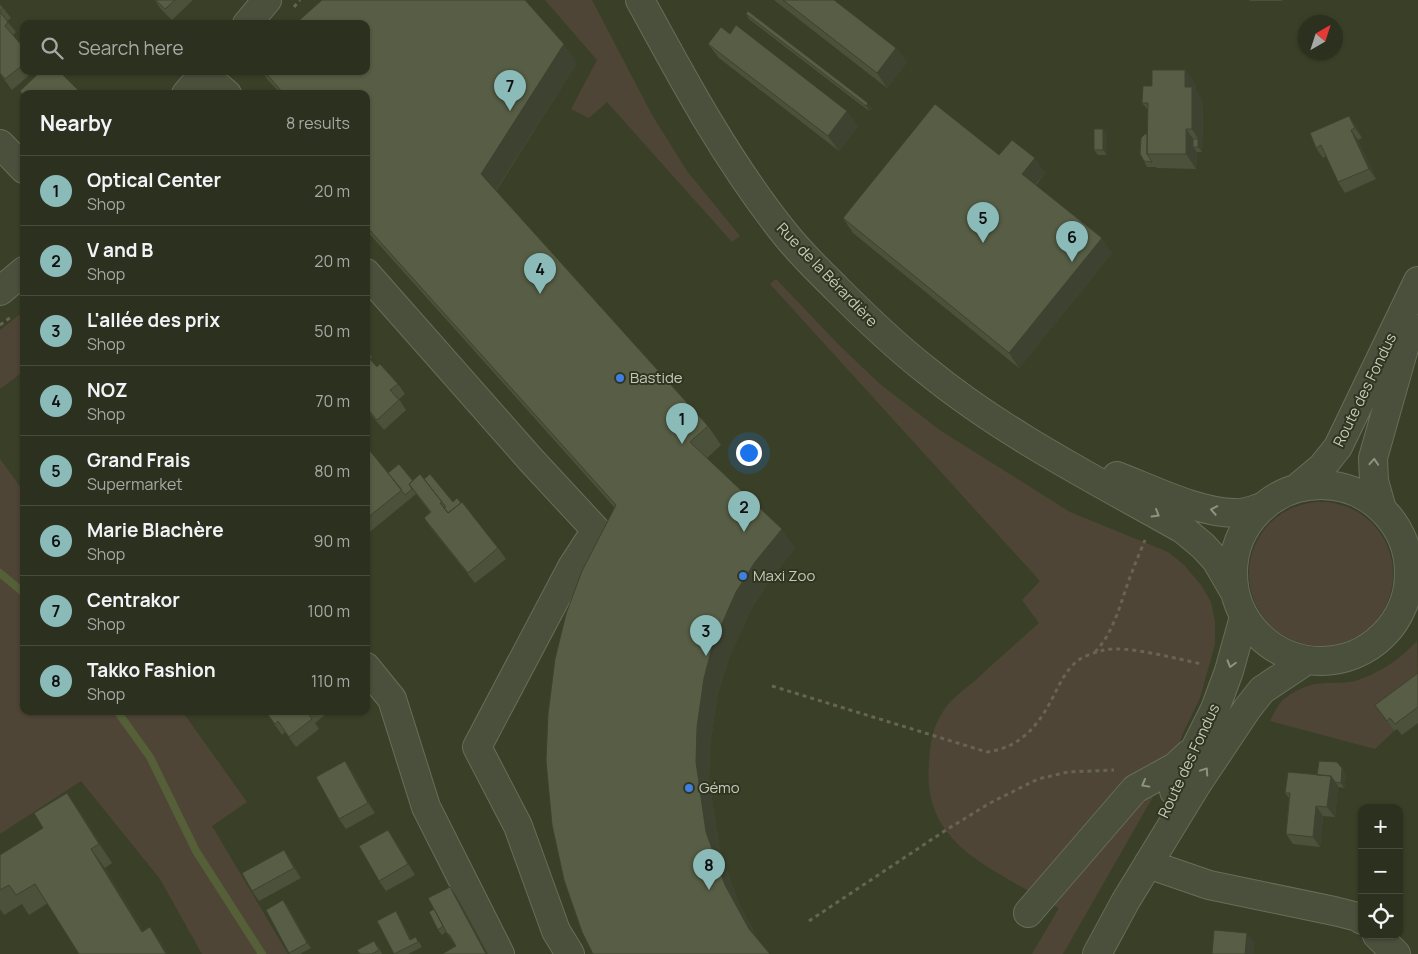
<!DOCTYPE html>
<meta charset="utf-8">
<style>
body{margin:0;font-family:Manrope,sans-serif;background:#383c2b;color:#f1f3f6}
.controls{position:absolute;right:15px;bottom:15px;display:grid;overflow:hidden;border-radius:10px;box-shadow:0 1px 4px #0004}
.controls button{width:45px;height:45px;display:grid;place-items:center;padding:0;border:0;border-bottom:1px solid #484b3c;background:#2c301e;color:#f1f3f6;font:25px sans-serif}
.compass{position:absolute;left:1298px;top:15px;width:45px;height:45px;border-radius:50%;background:#2c301e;box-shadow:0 1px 4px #0004;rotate:39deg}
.you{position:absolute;left:748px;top:452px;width:18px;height:18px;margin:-12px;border:4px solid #fff;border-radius:50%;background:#1a73e8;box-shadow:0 0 0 8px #1a73e833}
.badge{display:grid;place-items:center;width:32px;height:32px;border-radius:50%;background:#8bbbb9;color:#111;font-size:16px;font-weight:700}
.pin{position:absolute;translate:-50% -41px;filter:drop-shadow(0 1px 2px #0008)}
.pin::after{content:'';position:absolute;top:26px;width:18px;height:15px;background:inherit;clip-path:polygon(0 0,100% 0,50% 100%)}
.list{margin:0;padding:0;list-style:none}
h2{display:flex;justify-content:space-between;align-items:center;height:65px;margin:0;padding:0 20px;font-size:21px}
h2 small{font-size:16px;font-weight:400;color:#a6a9a4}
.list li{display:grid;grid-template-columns:32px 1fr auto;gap:15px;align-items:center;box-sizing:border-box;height:70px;padding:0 20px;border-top:1px solid #484b3c}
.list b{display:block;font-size:19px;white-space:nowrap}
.list p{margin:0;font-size:16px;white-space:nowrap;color:#a6a9a4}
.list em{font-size:16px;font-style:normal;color:#a6a9a4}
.icon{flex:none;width:28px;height:28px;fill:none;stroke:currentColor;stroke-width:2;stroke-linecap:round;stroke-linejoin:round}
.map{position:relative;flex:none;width:1418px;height:954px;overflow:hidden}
.search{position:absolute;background:#2c301e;box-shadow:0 1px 4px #0004;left:20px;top:20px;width:350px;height:55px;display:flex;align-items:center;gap:12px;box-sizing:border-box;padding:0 18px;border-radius:10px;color:#a6a9a4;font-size:19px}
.panel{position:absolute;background:#2c301e;box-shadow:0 1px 4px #0004;left:20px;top:90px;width:350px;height:625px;border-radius:10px}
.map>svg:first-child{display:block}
.green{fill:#4f4536}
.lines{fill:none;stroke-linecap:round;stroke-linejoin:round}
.stream{stroke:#555f38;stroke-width:8}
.minor-casing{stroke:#686d5a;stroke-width:30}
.path{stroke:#676454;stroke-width:3;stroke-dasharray:4 4;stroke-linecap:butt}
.minor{stroke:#4b503c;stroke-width:28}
.wall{fill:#4c513b}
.shaded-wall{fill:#3e4230}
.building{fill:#585e45;stroke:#3e4230}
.oneway{stroke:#8e9381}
.shop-dot{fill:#3f7fe0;stroke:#303521;stroke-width:2}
.labels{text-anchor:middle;stroke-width:4;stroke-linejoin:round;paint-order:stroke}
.street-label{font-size:15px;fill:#c5cab9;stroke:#303521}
.poi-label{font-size:15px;fill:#c5cab9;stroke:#303521;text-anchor:start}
</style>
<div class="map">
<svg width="1418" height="954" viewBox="0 0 1418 954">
<rect width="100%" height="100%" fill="#3a4028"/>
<path class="green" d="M545,0h47l60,115 35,56 53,65 -8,6 -125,-140 -18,16 -18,-9 26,-49z
M776,279l64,67 40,38 61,47 129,81 98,40 16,13 17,20 10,17 4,20v22l-15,54 -18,37 -3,10 -147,148c-55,-32 -109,-56 -103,-129 1,-21 3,-36 15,-54 8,-12 22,-22 33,-31 20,-19 41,-37 62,-56l-17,-23 18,-19 -270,-297z
M24,311v60l-24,18v-59z
M0,459l24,33v219h158l65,91 -35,24 76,128h-86l-42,-75 -79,-98 -81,53z
M1249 574a72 72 0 1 1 144 0a72 72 0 1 1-144 0Z
M1417,641l1,48 -36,26 12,16 -19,18 -105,-28c3,-6 7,-15 12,-20 8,-8 22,-15 34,-17 13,-2 26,0 39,-3 23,-7 46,-22 62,-40z
M1154,795l-91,159h-31l27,-46 -10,-5 87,-103z"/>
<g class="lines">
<path class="stream" d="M0,573l24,20
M117,711l33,46 46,94 66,103"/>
<g class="minor-casing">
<path id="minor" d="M640,0c44,81 88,163 146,235 15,19 33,36 51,54 28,28 57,56 89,81 78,64 170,110 258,160l19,16 13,14 18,31
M247,24l20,-24
M203,74l24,20
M186,94l20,-23
M0,144l24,25
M366,273l165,187 65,70 -24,37 -95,180 41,79 38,105 14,23
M0,291l24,-20
M1117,476c34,13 82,37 118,37 9,1 18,-3 27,-6
M1233 573a88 88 0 1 1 176 0a88 88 0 1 1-176 0Z
M1297,488l25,-21 16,-20 80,-166
M1382,509l-8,-28 -1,-23 37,-131
M366,667l26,32 34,108 74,147
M1174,791l41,-82 14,-38 15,-54
M1148,864l61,21 125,26 24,6 4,3
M1028,913l107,-124 40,-22 14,-13
M1377,935l19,19
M1097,954l28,-52 72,-118 50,-75 15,-19 45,-30"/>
</g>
<path class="path" d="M294,7l6,-7
M0,325l11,-8
M1095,652c21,-22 26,-53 37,-80 4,-11 9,-22 13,-32
M772,686l215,66c36,-5 53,-29 68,-59 6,-12 13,-26 25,-34 7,-4 16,-7 24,-9 23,-5 73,9 98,14
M809,921l137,-91 44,-27 48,-24 30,-7 46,-2"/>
<use href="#minor" class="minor"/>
</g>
<path class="wall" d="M155,0h38l-21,20 -12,-12z
M774,0h60l62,48 11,14 -20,26z
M1249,0h33v1h-32z
M0,4l11,14 -4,3 9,11 -3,3 11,13v23h10l-22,19 -12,-16z
M746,14l126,94 -3,3 -120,-92z
M730,34l128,92 -19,25 -120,-93 -11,-14z
M577,63l-81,128 212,235 13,19 -14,13 88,90 -26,33 -19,30 -23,52 -10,34 -7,49 -1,35 11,70 19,53 19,35 -165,15 21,-447 -248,-277v-136h-85l-14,-15 -5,-8h104z
M1185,70l11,15v7l7,10 -1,50h-5l-1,17 -39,-1 -1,-1h-9l-3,-6 3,-27 1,-24 -6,-7 10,-17z
M1349,116l7,10 6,12 -4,2 18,39 -31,14 -7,-11 -12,-26 -3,2 -7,-10z
M1103,129l4,6v20h-9l-4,-5z
M999,155l46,18 -9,12 76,68 -93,115 -166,-135 -10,-15z
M366,349l6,8 -2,2 7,8 21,17 7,10 -6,5 7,11 -22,20 -18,-21z
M366,454l22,19 25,8 11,-2 29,23 45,46 8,11 -31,24 -44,-55 -7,-10 6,-6 -14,-18 -50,41z
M1418,673v50l-16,12 -5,-6 -3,2 -19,-26z
M265,711h57l3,4 -10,8 4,6 -23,18 -11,-15 -3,3z
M345,761l7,10 23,42 -29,16 -7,-10z
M1342,768l4,6 -2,14 -6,-1 -3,30 -12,-1 -3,31 -27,-3 -7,-10 3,-36 -4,-5 32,-18z
M80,812l32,51 -7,5 38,63 7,-4 13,19 -115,-43 -19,12 -7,-11 -18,11 -4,-6v-54z
M395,840l20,35 -29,16 -7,-10z
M284,850l7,10 10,18 -42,23 -7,-10z
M457,897l31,57h-46l14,-8 -10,-14 -4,3 -4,-5z
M287,905l24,43 -11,6h-10l-24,-44z
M399,916l12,23 5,-2 6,10 -14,7h-14z
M378,946l4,8h-22z"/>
<path class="shaded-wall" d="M564,44l13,19 -83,130 -13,-19z
M896,48l11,14 -20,26 -10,-15z
M1185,70l11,15v7l7,10 -1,50 -4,-5v-8l-6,-10 -7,-42z
M868,103l4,5 -3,3 -3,-5z
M847,111l11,15 -19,25 -11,-15z
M1349,116l7,10 6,12 -7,-10z
M1103,129l4,6v20l-4,-5z
M1186,129l11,15 -4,3 4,5 -1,17 -10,-15z
M1351,130l7,10 18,39 -7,-10z
M1035,158l10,15 -13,15 -10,-14z
M1102,238l10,15 -93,115 -10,-15z
M782,529l13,19 -26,33 -19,30 -23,52 -10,34 -7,49 -1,35 11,70 19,53 24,44 -14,-19 -24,-44 -19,-53 -10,-70 1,-35 7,-49 9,-34 23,-52 19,-30z
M345,761l7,10 23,42 -7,-10z
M1342,768l4,6 -2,14 -3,-5z
M1331,776l7,10 -3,31 -8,-10z
M67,793l13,19 32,51 -13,-19z
M1316,806l7,10 -3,31 -7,-10z
M388,830l7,10 20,35 -7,-11z
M91,849l14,19 51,83 -14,-19z
M284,850l7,10 10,18 -7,-10z
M450,887l7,10 31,57h-2z
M283,900l4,5 24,43 -4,-5z
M396,911l3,5 15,29 -4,-5z
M150,927l13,19 5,8h-2z
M1247,933l8,10 -2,11h-8z"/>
<path class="building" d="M156,0h19l-10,9z
M322,0h203l39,44 -83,130 227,252 -18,16 92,87 -27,33 -19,30 -23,52 -9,34 -7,49 -1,35 10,70 19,53 24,44 21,25h-177l-11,-22 -18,-52 -12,-55 -6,-64 2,-47 7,-55 11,-45 16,-43 34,-66 -250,-279v-132h-82l-20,-23h102v-47h-71z
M783,0h51l62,48 -19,25z
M0,4l3,4 -3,3z
M748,11l120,92 -2,3 -120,-92z
M0,12l8,10 -3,4 19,22v16l-19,15 -5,-6z
M736,25l111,86 -19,25 -120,-92 13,-17 9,7z
M1152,70h33v17h7v42h-6v25h-39l1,-51h-6l1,-17h9z
M41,71h18l23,23h-58v2l-4,-5z
M935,104l64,51 13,-15 23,18 -13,16 80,64 -93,115 -166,-135z
M1349,116l6,12 -4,2 18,39 -31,13 -17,-37 -5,3 -6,-15z
M1094,129h9v21h-9z
M1145,134h2v20l5,8 -8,-1 -4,-7 1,-16z
M1193,139h5v8h-5z
M366,355l11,12 3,-3 18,20 -8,6 9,10 -22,20 -11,-13z
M370,451l32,39 -36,29v-65z
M399,464l14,17 -4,3 3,5 -7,6 -17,-22z
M420,474l22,28 -2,1 8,10 14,-11 36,46 -30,25 -44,-55 7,-6 -22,-28z
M430,474l23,28 4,-4 4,5 -13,10 -4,-5 2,-1 -4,-5 -18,-23z
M1418,673v34l-23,17 -5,-6 -3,3 -12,-16z
M265,711h45l-2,2 4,6 -23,18 -11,-16 -3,3z
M345,761l23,42 -29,16 -23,-42z
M1319,761l18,1 5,6 -1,15 -6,-1 -4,-6 -14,-1z
M1288,772l43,4 -4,31 -11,-1 -3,31 -27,-3 4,-41h-5z
M67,793l32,51 -8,5 51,83 8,-5 16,27h-87l-44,-70 -19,11 -7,-10 -9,5v-35l43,-27 -9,-15z
M388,830l20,34 -29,17 -20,-35z
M284,850l10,18 -42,23 -10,-18z
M450,887l36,67h-44l14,-8 -7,-12 -1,1 -20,-37z
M283,900l24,43 -18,10 -23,-43z
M434,909l9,17 -5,4 -9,-18z
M396,911l14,29 6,-3 2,5 -24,12 -17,-33z
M1214,930l33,3 -2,21h-33z
M374,941l5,9 -7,4h-12l-3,-4z"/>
<defs><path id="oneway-chevron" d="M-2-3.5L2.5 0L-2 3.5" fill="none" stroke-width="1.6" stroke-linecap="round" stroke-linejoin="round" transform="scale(1.25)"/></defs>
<g class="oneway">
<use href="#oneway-chevron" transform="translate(1374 462) rotate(-86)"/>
<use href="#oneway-chevron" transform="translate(1214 510) rotate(-169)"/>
<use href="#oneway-chevron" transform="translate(1156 514) rotate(30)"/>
<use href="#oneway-chevron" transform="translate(1231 664) rotate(106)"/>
<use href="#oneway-chevron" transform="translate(1205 771) rotate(-56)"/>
<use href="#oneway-chevron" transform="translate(1145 784) rotate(151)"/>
</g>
<g class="shop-dot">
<circle cx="620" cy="378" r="5"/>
<circle cx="743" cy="576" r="5"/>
<circle cx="689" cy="788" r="5"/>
</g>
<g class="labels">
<g class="street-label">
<text transform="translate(827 275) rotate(46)" y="5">Rue de la Bérardière</text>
<text transform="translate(1365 390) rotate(-64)" y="5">Route des Fondus</text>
<text transform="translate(1189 761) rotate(-65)" y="5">Route des Fondus</text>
</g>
<g class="poi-label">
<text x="630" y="383">Bastide</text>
<text x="753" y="581">Maxi Zoo</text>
<text x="699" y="793">Gémo</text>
</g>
</g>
</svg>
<div class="controls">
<button>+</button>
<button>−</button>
<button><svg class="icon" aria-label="locate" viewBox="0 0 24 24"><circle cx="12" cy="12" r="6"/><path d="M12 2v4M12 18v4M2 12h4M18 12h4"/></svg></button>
</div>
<svg class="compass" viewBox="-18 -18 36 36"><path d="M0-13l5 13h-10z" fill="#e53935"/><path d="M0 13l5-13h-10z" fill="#a6a9a4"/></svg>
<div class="you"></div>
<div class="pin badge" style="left:682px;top:444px">1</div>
<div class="pin badge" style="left:744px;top:532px">2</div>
<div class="pin badge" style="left:706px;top:656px">3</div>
<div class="pin badge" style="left:540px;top:294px">4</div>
<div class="pin badge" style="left:983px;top:243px">5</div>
<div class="pin badge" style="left:1072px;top:262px">6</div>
<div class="pin badge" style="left:510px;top:111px">7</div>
<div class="pin badge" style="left:709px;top:890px">8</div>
<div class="search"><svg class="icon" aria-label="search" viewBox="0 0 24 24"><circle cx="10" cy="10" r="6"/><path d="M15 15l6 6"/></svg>Search here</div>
<section class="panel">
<h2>Nearby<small>8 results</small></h2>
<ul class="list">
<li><span class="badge">1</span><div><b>Optical Center</b><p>Shop</p></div><em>20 m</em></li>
<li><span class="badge">2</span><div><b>V and B</b><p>Shop</p></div><em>20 m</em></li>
<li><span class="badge">3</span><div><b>L'allée des prix</b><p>Shop</p></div><em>50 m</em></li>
<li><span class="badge">4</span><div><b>NOZ</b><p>Shop</p></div><em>70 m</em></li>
<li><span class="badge">5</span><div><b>Grand Frais</b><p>Supermarket</p></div><em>80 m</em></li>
<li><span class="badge">6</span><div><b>Marie Blachère</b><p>Shop</p></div><em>90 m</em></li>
<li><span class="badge">7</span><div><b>Centrakor</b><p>Shop</p></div><em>100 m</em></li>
<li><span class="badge">8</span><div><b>Takko Fashion</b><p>Shop</p></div><em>110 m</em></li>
</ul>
</section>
</div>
